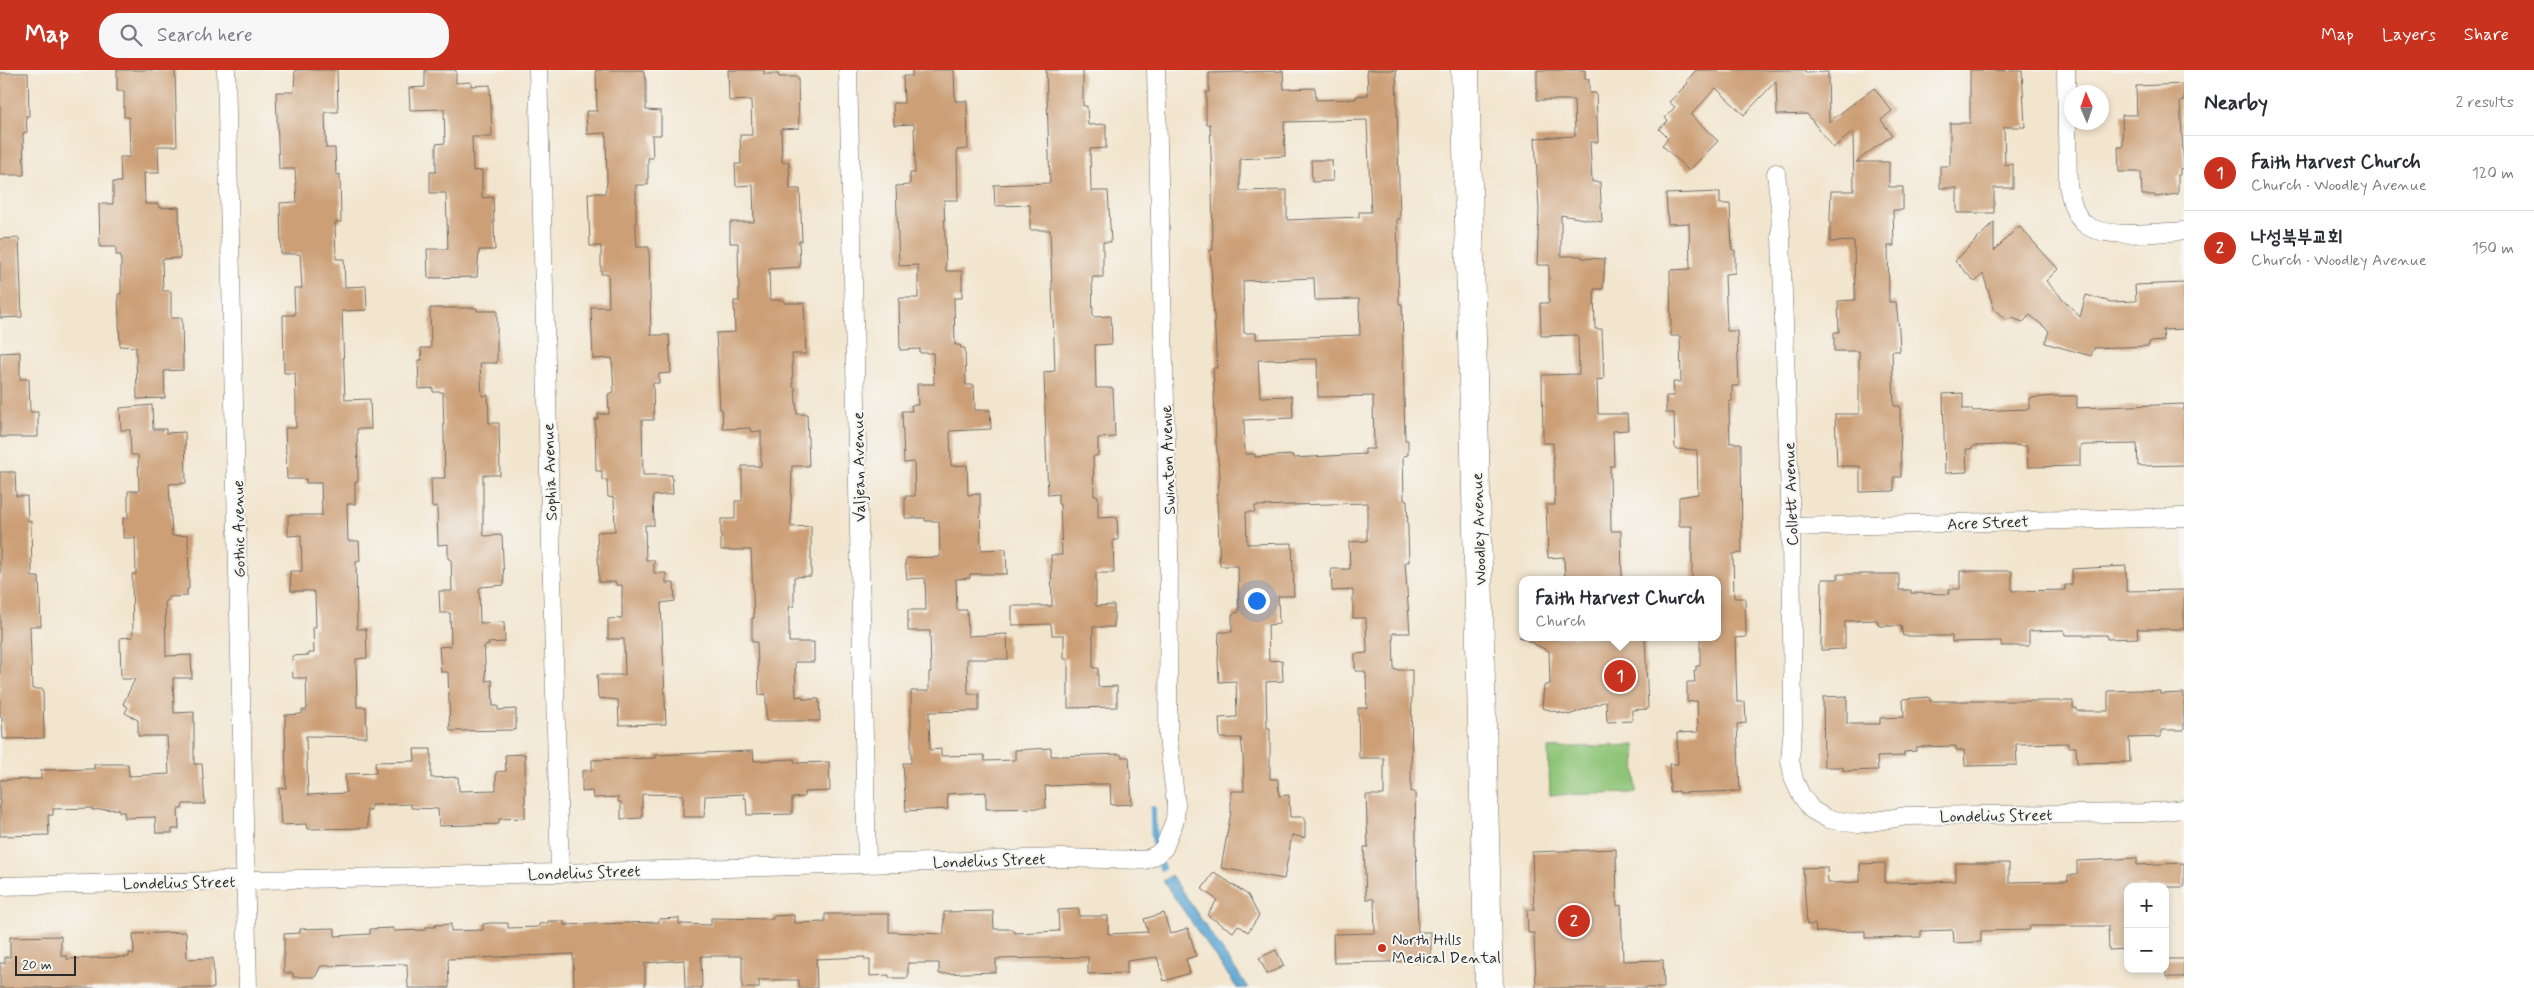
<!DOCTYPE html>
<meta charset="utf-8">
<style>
body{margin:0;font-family:Mynerve,"Poor Story",sans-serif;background:#f7f7f7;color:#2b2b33}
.controls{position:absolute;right:15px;bottom:15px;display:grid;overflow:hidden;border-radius:10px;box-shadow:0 2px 8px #0003}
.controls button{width:45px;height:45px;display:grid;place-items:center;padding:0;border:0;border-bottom:1px solid #e1e1e2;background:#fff;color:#2b2b33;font:25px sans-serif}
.compass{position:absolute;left:2064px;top:15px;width:45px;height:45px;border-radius:50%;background:#fff;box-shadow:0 2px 8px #0003;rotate:358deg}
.scale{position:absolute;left:15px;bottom:12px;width:61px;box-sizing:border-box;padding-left:5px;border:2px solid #2b2b2b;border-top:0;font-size:14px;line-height:18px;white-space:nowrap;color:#2b2b2b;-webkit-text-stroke:4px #f6f6f2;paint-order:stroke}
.you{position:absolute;left:1256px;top:530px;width:18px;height:18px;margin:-12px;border:4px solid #fff;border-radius:50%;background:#1a73e8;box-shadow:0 0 0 8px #1a73e833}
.badge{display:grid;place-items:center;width:32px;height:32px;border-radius:50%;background:#c8321e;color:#fff;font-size:16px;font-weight:700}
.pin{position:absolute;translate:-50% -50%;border:2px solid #fff;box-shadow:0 1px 5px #0006}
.popup{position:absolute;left:1519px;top:506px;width:202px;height:65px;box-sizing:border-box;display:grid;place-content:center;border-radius:10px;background:#fff;filter:drop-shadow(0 1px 4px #0005);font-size:16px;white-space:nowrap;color:#7c7c81}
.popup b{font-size:19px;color:#2b2b33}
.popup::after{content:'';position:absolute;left:50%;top:100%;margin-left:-10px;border:10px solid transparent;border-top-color:#fff}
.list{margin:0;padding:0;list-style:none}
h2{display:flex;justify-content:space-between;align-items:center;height:65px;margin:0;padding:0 20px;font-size:21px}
h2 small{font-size:16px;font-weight:400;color:#7c7c81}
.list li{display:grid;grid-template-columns:32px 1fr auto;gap:15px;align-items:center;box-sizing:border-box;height:75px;padding:0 20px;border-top:1px solid #e1e1e2}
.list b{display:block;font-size:19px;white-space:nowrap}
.list p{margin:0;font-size:16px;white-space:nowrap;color:#7c7c81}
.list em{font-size:16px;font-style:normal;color:#7c7c81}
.icon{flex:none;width:28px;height:28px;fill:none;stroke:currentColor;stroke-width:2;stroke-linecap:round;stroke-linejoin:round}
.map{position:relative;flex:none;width:2184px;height:918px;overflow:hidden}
header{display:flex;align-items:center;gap:30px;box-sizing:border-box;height:70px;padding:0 25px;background:#c8321e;color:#fff}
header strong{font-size:24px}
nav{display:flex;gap:28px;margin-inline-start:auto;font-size:18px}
.search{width:350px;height:45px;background:#f7f7f7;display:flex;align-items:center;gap:12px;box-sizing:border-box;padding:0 18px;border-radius:20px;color:#7c7c81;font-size:19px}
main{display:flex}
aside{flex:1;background:#fff}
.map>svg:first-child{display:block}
.green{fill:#8fc578;stroke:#5d7852}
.water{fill:#5aa5d2;stroke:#42687e}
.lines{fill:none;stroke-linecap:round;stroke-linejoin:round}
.stream{stroke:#5aa5d2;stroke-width:6}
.building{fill:#cc9f76;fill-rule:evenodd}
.minor-casing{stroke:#716c64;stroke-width:19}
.primary-casing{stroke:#716c64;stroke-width:29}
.minor{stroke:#fff;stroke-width:18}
.primary{stroke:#fff;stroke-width:28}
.poi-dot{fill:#c8321e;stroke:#f6f6f2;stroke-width:2}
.labels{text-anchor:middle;stroke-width:4;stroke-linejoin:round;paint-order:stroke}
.street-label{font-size:16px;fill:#2b2b2b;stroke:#f6f6f2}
.poi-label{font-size:16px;fill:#2b2b2b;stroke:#f6f6f2;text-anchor:start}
</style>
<header>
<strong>Map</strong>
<div class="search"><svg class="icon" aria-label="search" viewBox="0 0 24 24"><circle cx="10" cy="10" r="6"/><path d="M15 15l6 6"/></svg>Search here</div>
<nav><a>Map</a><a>Layers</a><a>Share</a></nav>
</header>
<main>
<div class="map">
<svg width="2184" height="918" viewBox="0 0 2184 918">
<rect width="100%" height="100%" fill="#f6f6f2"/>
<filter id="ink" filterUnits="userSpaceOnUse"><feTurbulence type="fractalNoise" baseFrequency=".02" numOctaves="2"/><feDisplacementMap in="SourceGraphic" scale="10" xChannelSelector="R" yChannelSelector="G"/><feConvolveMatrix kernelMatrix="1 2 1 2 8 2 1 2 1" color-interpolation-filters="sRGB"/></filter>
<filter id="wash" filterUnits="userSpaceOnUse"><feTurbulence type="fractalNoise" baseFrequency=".0096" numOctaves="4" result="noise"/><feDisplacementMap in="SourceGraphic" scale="20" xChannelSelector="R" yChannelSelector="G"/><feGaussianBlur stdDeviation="1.12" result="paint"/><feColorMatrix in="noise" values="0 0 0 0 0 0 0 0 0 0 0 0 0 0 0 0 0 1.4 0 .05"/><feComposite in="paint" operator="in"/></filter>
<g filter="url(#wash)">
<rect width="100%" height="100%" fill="#f2e5ce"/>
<path class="green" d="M1635,675l1,48 -86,2 -2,-47z"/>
<path class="water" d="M1171,805l77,113h-11l-74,-107z"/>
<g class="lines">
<path class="stream" d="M1153,739c0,22 0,38 9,59"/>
</g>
<g id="blocks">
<path class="building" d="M117,0h58l2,76h-19l1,27h-15l1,31h14v4l20,-1 1,51 -18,1 1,32h8v27h11l1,52 -19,1 1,27 -28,1 -1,-52 -16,-1 -2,-52h3v-39h-5v-8h-16l-1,-43h14v-22h8l-1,-25h10l-1,-40h-5v-26h-7z
M295,0h42l1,42h-13l1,36h9l1,27 4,-1 1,48h-6l1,37h8l1,28 21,-1 1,24 -25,1 3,89 25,-1 1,30h-14l1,53h-3v22h-8l1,37h11l1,20 -4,1 1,67h9l1,29 -11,1 1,48h9l1,30 -61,-1 2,59 38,-2 -1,-19 31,-1 -1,-11 40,-1 -1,-12h17v29l27,-1 1,14 37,-1v-18l10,-1 -1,-16 20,-1v64l-26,1v5l-60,2 -1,-17 -27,-1v-4l-40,1v5h-4l1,18 -61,1 -1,-5 -25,1 -2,-37h7l-1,-73 17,-1v-4h5l-1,-32h-13l-1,-22 17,-1v-2h5l-1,-26h3l-1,-33 -2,-3h-22l-1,-20h12l-1,-36 -13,1v-21h34l-1,-32h-15v-4h-19l-2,-51h11v-27l-1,-28h-11l-1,-58h12l-1,-27h8l-2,-34h-19l-1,-51 17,-1 -2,-33h-16l-3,-77h18z
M425,0h31v13l15,-1v4l19,-1 2,52h-20l1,34 9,-1v28l11,-1 2,53h-16l-2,27 -49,1 -1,-29h21l-2,-56h-16v-21h6v-28l9,-1 -1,-34 -34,1 -1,-22 16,-1z
M596,0h47l3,11v29l15,1v24h-9l1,23h-5v27h-12v45l1,17h12l2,88h18l2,38 -12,1v9h-6l1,37h-12l1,55h29l1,19 -20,2 1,29h-9l1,35h8v13h12v10h8l1,18 -14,2 5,121 -47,1 -1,-25 -20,-2 -1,-23h28l-1,-36h-16v-20l14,-1v-33h-6v-3h-17l-2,-50 18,-1 -1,-33 -6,-1 -1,-17h-5v-9h-6l-1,-52h3v-5h11l-1,-20 6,-2 -2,-34 -19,1 -2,-52h18l-1,-33h-7v-28h-11l-2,-53h17l2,-10 -1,-50 -19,1 -1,-23h11z
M728,0h36v4h14l1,3h19l1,51 -18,1 1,33h7l1,27h10l2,52h-3l1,26 -31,2 1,31h14v3h20l2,51h-14l1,33h2l2,27h10l2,52h-17l-1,42v19l20,-1v50l-17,1v29l-5,1v35h25v20h-19l1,35 6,-1 1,3h16l1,22h-54v-27l-7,1 -2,-53h-5v-24h2l-3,-68h-30v-31h14v-18h7v-35h19v-35l-10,1 -1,-4 -27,1 -1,-20h-2l-4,-76 19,-1 -1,-31h5l-1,-58h-8v-21h24l-1,-37 -17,1 -1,-22h6l-1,-29h12l-1,-35 -22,1z
M912,0h42l1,31h12l1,48 -11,1 1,50h-14l2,71h16v27h-8l1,47h5l1,3h4l1,37h8l1,25h15l1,19 -41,2 1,35 16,-1 1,30 12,-1 1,56 25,-1 1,25h-37v4l-14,1 1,31h10l1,26 39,-2 1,25h-41l1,35h11v17l-50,1 1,38 11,-1v7l43,-1 1,6 30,-1v-10l36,-2v8h12l58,-2v3h8l3,47 -21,1 -1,-21h-17l-48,2 1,22 -60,1v-17l-39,2 1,15 -42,2 -3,-48h8v-72h18v-19h2l-1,-41h-22v-21h18l-1,-32 -18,1 -2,-18 2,-3 33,-1 -1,-36h-14v-3h-20v-22h10l-1,-34 -10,1 -2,-52h10l-1,-6h7l-1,-21h17l-1,-31h-13v-4l-20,1 -1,-52h19v-33l-19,1 -3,-80 14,-1v-12h5v-14l-1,-35 -20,1 -1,-22h11l-1,-27h9z
M1046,0h37v36h4l1,19 18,-1v24l-16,1 1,42h17l3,51h-8v35h-11l1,40 18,-1 1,28 -17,1 1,43h17l2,49 -17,1v17l-5,2 1,39h4v22l19,-1 1,23h-5l1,33h-18v33l18,-1v22h-21v41h5v19l19,-1v21l-49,1v-49h-4v-24h-12l-1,-11 -39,1v-19h40l-1,-51h11l-2,-51h-2v-10l-10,1 -2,-50 -2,-73 11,-1 -5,-141h-20v-25l-35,1 -1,-21 56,-2z
M1367,0h29l4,149h-3l2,85h3l3,136h3v15l-5,1 1,44h3l2,62h-4l5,71h-17l1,37h18l-1,122h4l3,140h13v29l-97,2 -1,-29 42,-1 -1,-34h-8l-2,-52h4l-2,-52h18v-37h-25l-1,-50h9l-1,-34 -2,-3h-9v-17l12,-1 -1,-35h-13v-28l-21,1 -1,-22h19l-1,-27 18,-1v-38l-112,3v6h-9l1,32 45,-1 2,53h-16l1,28 -11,1 1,36 13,-1 1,21 -17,1 1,46h3v51h8l1,17 10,-1 1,22h15v21l-13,-3 -8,44 -63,-11 10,-56v-21h13l-1,-35 -2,-18h-21l-1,-20 18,-1 -1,-36 -17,1 -1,-21 1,-29h13v-18l7,-2 -1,-46h-18l-3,-67 3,-24 -4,-32 -3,-75h4l-7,-118h3l-1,-65 -2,-61h-4v-32h3v-19l74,-2 1,18 31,-1 1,12 40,-1v-3l12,-1zM1367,50l4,92h-12v5l-72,3v-30l-47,1v-32l45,-3 -1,-34zM1314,208l1,22 44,-1 1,36 -104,4v-6h-12l-1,-52zM1317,289l1,38 55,-1 1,53h-9v5l-72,4v-3l-38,2v-3h-10l-1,-34 49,-2 -1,-22 -32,1 -2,-37z
M1537,0h48v9h4v14h7l2,49h-8l2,40h8l2,40 -41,-7v41h21v2l23,1 -2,30h-9l1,40h7l2,50 -7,1 1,34h29l1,16 -15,1 1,35h-4l1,65h10l1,49h-57l-1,-23 -16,1 -2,-53h9l-1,-35 -1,-27h-10l-1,-68 37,-1 -1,-39 -37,1 -1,-33h9v-38h-12l2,-56 -4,-71 40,-2 -1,-36h-37z
M1696,0h109v3l23,-1 1,50 45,-34 18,23 -11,9 11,15 -36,27h33v25h14v23h-10l1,36h-6l1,56h7l3,28 1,21h-8l2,55h6l1,71h-7v14l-34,1v-26h-23l-2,-52h24v-63h-25v-19h5l-1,-31 17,-1 -1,-59 -24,1v-24l1,-27h23l-1,-59 -20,16 -26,-34 -30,1 -1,-34 -32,34 -28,-27 -25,27 27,26 -29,30 -27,-26 6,-7 -9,-9 9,-8 -3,-3 10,-11 -6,-5 19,-19 -1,-2z
M1970,0l52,1 3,56h-21l1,38 8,-1v24h-19v25h-37v-25h-17v-22h10v-43h20z
M0,3h28l1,43h-3l1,16 -4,1 1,42h-24z
M2184,14v16l-4,1 4,67 -4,1v6h-2v19l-23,3v-2h-13l-1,-23h-22l-1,-25h5l-1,-32h15l-1,-29z
M1311,90h21l1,21 -21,1z
M1720,122v12h10l2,46h3v23l-10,1 2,57h10l2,55h-7v15l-3,1v9l1,32h11l1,110 -9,1 1,44h11l1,39 -11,1 2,64h8l1,21 -9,1 3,67 -61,2v-2l-9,1 -1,-28h9l-1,-31 21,-1 -1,-31 -10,1v-20h8l-1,-11h2v-5h4v-29h18v-57h-26v-54h-13v-29l19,-3 -1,-44 -22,-1 -1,-36h-8v-17h8l-1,-14h8l-1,-46h-9l-1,-66 20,-1 -1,-46 -21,1 -2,-30z
M1994,152v29l25,-25 39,43 -12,12 34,36 6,-22 25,7 25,-1 -1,-16 49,-2v46l-21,1 1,11 -15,1v4l-55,2 -3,8 -46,-13 4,-12 -19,-16 -7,7 -11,-4 -6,2 -12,-11 -11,-35 -8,8 -20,-21z
M19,168l3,79 -22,1v-79z
M430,238h47v3h20v52h-17l2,33 6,-1 1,28h10l1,52h-17v57l1,4 18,-1 2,50 -23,2 -2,3 1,33 24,-1 1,20 -17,1 1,2 -5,1 2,35 6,-1 1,26h5v4l18,-1v21l-66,1 -2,-59h-7l-2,-25 12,-1 -1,-33h-10l-1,-22h13l-1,-32h-3v-15l-10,1 -1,-39 -5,1 -1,-29h14l-2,-86h-10v-4l-14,1 -1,-29h4l-1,-12h10z
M20,282v27h9l1,33h8v25h-38v-84z
M1963,323v16h9v2l57,-2v-11l27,-2h21v12l107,-4v61l-46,1 -1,-22 -53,1 -4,1v20l-52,1 -1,-21 -24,-1 -31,1v3h-6l1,23 -22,1 -2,-79z
M152,335l1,24h13v4l19,-1 1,51 -17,1 3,52 16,-1 1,54h-2v7l-19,1v4h-3l1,55 25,-1 1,23h-19l1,35 20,-1v52h8l3,40h-22l-1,5h-4l1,20h-7v4h-16l-1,-16 -30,1 -1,-6h-5v-3l-27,1v-2l-39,1v6h-5l1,20 -49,1v-56l41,-1v-9l53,-1v-5h34l1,12 40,-2 -2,-38h-29v-16l-13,-7 3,-6 -5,-3 12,-25h-14l-1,-41 13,-1 -1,-63h4l-1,-36h-12v-20h5v-27h11l-1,-36h-7l-1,-25h-9l-1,-22z
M0,402h15l1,24h11l1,25h3l1,56h7l2,49h-11l2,63h11l1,49 -41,1 -1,-22h-2z
M2126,496v25l58,-1v39h-47l1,9 -31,1v-4h-42l-1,-5 -35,1v15h-28v-5l-49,1v-6h-49l-2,-10h-22l-2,-6 -32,1v28l-24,1 1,-71h16v-5h61v16h12v3l38,1v-5h11v-18h52v20l53,-1v-5h7v-16z
M1519,567h126l3,72 -16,1v11l-25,1 -1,-21 -37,14 -27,-7 2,-22 6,-2 -1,-33z
M2139,620l21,1v3l24,-1v37h-23v7l-32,1 1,24 -53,1 -1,-16h-8v-4l-52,1 1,21 -52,1 -1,-16h-8v-4l-40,1v4l-12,1v4l-27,1 1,13 -31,1 -4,-1v-3h-19l-1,-70 24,-1v28h33v-6l24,-1 -1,-18 26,-2 1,4h143v7h4v3h31v-20z
M753,681l1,10 40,-2 1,4 34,-1 1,29 -26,1v5l-12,1v16l-45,1 -1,-17h-2v-4l-39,2 -1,21h-21v-22l-41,-1v24l-21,1v-17h-3v-5l-25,1 -1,-7 -10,1v-21l10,-1v-10l64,-2v-3z
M1616,779l1,57 4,-1 2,56 40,-1 1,28h-128l-2,-55h-6l-1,-23h7l-2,-58z
M2137,788v7l47,-2v24h-56v62l-19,1 -1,-24h-79l1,4 -49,1v11l-27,1 -1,-13 -32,1v6l-56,1v-7l-49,1 -1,-8 -8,1 -4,-57 24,-1 1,16 32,-1v-18l25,-1v20l48,-1 23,-1v-18h53v19l59,-1v-6h9v-14z
M1214,802l34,23 11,21 -11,16 -10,-7 -5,7 -26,-17 10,-15 -15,-11z
M1079,839v7h29v18l40,-2 -4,-13 20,-6 6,21 18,-6 8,28 -10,3 4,14 -26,8 -7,-24 -30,4v12l-39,1v-17l-92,2v13l-31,1 -26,1v-11h-31v15h-19v-3l-19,1v-16h-5v-3l-49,2 1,29h-18v-8h-40v8h-17v-32h-41l1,32h-17l-1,-28 -39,3v25h-71l-1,-34 -125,5 1,29h-41l-1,-24 -86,2 -6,11h-22v-4h-8l-1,-3v-36l16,-1v-4l35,-1v8l35,-2v-5l23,-1v3l33,-1 -1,-3h10v-2l16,-1v7l32,-1v-6l8,-1h17v5l31,-1v-3l9,-1v-2h16v4l95,-3v-3l20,-1v6l32,1v-7l62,1v-3l21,-1v8l31,-1v-8h64v18l55,2v-22l49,-1 1,18h18l3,4 44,-2 -1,-21z
M186,862l1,27 26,-1 1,30h-214v-25h5v-6h5v-20l51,-1v20h6v3l26,-1 36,-1v-4l5,1 -1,-20z
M1276,880l8,16 -17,8 -8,-16z
M2166,889h18v18h-18z"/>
</g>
</g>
<g filter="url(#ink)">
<use href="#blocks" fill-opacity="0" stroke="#716c64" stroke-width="1"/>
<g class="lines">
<g class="minor-casing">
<path id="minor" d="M226,0l22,918
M538,0l22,803
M848,0l19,793
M2066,0l2,115c3,14 5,29 17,39 19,16 75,8 99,7
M1776,103l4,35 11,319 2,199 -3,34 4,20 7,15 11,15 16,9 30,5 49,-8 236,-3 41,-4
M1791,457l393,-10
M0,816l560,-13 502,-15 83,2 11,-5 8,-7 11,-28 1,-16 -8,-66 1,-188 -13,-480"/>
</g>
<g class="primary-casing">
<path id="primary" d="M1465,0l24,918"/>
</g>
<use href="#minor" class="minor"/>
<use href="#primary" class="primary"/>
</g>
</g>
<circle class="poi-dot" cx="1382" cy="878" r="5"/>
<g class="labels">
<g class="street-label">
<text transform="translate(1167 390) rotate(-92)" y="6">Swinton Avenue</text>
<text transform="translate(858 397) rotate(-91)" y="6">Valjean Avenue</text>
<text transform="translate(549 402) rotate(-92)" y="6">Sophia Avenue</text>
<text transform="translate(1790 424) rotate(-92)" y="6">Collett Avenue</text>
<text transform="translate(1988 452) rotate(-2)" y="6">Acre Street</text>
<text transform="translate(238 459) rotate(-91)" y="6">Gothic Avenue</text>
<text transform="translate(1478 459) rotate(-92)" y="6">Woodley Avenue</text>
<text transform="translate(1996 745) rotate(-1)" y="6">Londelius Street</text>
<text transform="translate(989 790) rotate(-2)" y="6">Londelius Street</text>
<text transform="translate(584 802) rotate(-2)" y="6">Londelius Street</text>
<text transform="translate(179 812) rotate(-1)" y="6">Londelius Street</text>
</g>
<g class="poi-label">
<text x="1392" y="875">North Hills<tspan x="1392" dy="18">Medical Dental</tspan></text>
</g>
</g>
</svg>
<div class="controls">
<button>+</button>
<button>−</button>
</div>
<svg class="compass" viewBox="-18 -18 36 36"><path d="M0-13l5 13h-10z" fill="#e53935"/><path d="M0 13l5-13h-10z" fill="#7c7c81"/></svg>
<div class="scale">20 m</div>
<div class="you"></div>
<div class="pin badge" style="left:1620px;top:606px">1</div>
<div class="popup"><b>Faith Harvest Church</b>Church</div>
<div class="pin badge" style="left:1574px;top:851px">2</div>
</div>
<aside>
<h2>Nearby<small>2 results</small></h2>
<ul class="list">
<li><span class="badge">1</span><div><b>Faith Harvest Church</b><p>Church · Woodley Avenue</p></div><em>120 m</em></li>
<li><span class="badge">2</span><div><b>나성북부교회</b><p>Church · Woodley Avenue</p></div><em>150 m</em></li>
</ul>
</aside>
</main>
